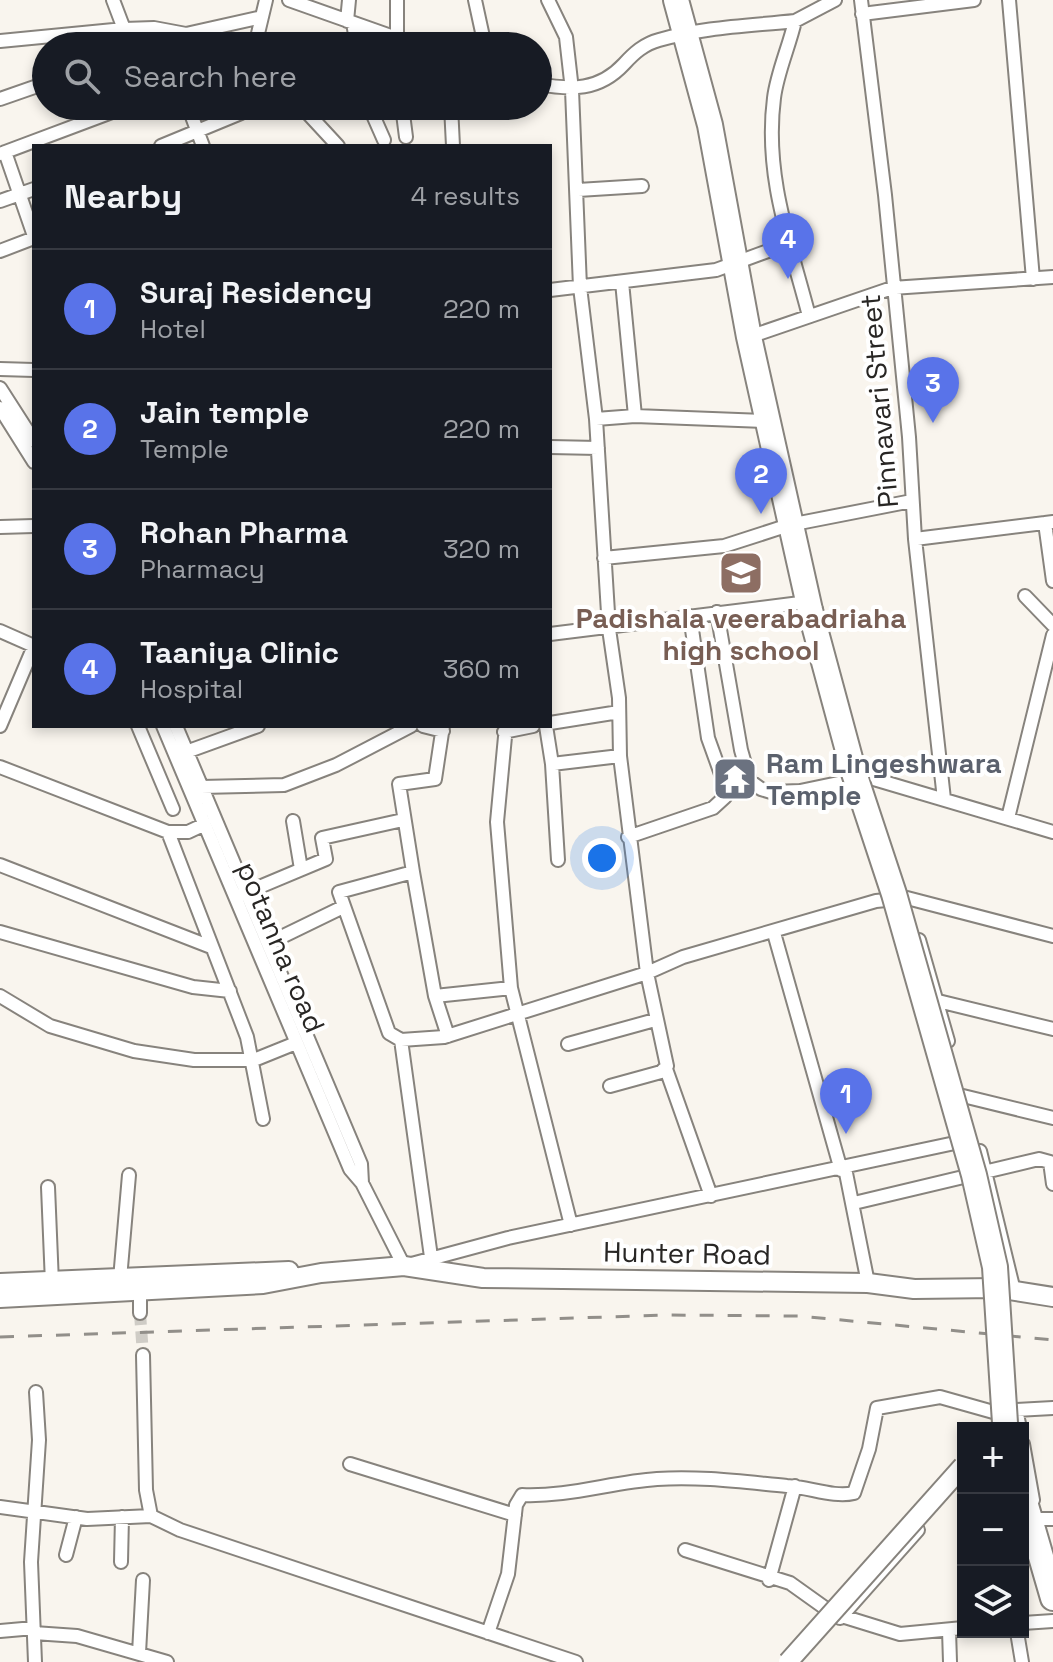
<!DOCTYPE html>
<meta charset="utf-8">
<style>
body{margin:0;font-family:"Space Grotesk",sans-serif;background:#20242c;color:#f1f3f6}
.controls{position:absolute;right:24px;bottom:24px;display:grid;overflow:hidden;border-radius:0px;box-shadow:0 4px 12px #0003}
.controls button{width:72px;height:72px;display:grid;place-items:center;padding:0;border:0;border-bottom:2px solid #363941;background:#171b24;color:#f1f3f6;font:40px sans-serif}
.you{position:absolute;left:602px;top:858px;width:28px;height:28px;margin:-20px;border:6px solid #fff;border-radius:50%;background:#1a73e8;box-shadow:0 0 0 12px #1a73e833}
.badge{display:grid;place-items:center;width:52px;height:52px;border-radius:50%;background:#5973e9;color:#fff;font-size:26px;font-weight:700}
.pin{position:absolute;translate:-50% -66px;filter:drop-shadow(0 2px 4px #0008)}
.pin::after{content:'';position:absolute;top:42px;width:28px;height:24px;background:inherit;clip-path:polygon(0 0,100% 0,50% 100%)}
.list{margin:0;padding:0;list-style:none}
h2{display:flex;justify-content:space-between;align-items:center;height:104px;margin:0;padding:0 32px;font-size:34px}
h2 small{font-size:26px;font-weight:400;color:#9ea1a6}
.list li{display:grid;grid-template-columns:52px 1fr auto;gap:24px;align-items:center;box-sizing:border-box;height:120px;padding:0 32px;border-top:2px solid #363941}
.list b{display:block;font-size:30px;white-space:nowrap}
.list p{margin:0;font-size:26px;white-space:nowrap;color:#9ea1a6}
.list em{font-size:26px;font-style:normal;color:#9ea1a6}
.icon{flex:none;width:44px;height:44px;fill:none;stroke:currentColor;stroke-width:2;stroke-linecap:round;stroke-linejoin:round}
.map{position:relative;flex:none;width:1053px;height:1662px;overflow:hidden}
.search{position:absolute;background:#171b24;box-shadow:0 4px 12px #0003;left:32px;top:32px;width:520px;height:88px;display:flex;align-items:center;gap:20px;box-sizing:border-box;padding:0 28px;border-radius:44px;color:#9ea1a6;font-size:30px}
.panel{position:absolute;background:#171b24;box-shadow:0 4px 12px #0003;left:32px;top:144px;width:520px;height:584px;border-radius:0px}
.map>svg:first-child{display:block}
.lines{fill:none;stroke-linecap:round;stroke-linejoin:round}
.street-tunnel{stroke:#cfccc6;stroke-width:12;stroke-dasharray:12 6;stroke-linecap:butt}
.street-casing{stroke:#87837d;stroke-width:16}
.secondary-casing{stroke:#87837d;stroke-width:22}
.highway-casing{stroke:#87837d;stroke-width:28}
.street{stroke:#fff;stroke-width:12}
.secondary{stroke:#fff;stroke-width:18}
.highway{stroke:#fff;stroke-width:24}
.rail{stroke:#928f8a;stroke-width:3;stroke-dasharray:14 14;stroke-linecap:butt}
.secondary-bridge-casing{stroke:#87837d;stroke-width:22;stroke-linecap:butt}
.highway-bridge-casing{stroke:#87837d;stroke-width:28;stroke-linecap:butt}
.secondary-bridge{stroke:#fff;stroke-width:18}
.highway-bridge{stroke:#fff;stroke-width:24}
.labels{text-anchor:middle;stroke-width:8;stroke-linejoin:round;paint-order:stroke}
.street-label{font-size:28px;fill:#282624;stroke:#fff}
.education-label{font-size:28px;font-weight:bold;fill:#785e54;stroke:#fff}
.worship-label{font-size:28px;font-weight:bold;fill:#5b616d;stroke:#fff;text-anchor:start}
</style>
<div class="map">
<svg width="1053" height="1662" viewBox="0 0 1053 1662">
<rect width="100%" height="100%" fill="#f9f5ee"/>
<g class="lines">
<path class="street-tunnel" d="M140,1313l3,42"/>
<g class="street-casing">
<path id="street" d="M113,0l11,29
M289,0l130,46
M397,0v36
M475,0l10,46
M548,0l18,37 6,53 8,197 16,132 13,210 10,69 1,58 27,217 20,93 -6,6 -51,14
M861,0l24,195 24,242 6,102 29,260
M1009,0l24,279
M862,14l112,-14
M347,21l2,-21
M353,23l4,23
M116,30l11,16
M0,41l124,-12 30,-1 32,6 76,-17
M150,46l31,-11
M255,46l11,-46
M538,84c33,6 61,7 86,-20 10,-11 20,-20 35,-24 45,-13 89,-14 136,-19
M0,99l46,-16
M188,106l15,40
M301,106l37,40
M369,106l15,34
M402,106l4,31
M451,106l2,40
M161,146l80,-33
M5,152l29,84
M0,154l128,-48
M578,190l64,-4
M0,201l34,-12
M0,251l34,-13
M622,282l13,134
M550,290l166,-20 74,-27
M809,316c-19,-73 -45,-141 -35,-218 3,-25 15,-51 21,-77l40,-21
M749,337l143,-49 161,-11
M0,369l34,1
M0,388l34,53
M0,408l34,54
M596,419l39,-3 132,5
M550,447l48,1
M1045,523l8,58
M0,527l34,-1
M915,539l138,-17
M604,558l120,-12 65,-21 123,-24
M1025,596l28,29
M717,612l24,138 9,31 11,8 10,3 29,-1 67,-14 186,55
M0,631l34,15
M550,634l258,-32
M550,723l69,-11
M0,726l34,-80
M138,726l35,83
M163,726l187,443 12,14 42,83 104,-28 461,-98
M176,726l185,438 1,19
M423,726l20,5
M506,726l-9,96 14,166 60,237
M546,726l6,38 6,96
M504,732l29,-6
M186,752l72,-26
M552,764l68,-8
M0,767l168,65 79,205 16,82
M201,787l83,-2 52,-20 75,-39
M1008,818l45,-183
M293,821l8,48
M168,832h20l15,-7
M628,837l85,-29 12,-11 1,-9 -18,-50 -18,-122
M0,865l211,82
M413,872l22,124 13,40
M240,895l86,-36 -4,-21 81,-18
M0,932l193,55 37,4
M774,933l67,237
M919,940l29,101
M269,943l74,-36
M0,996l50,30 84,25 60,9h60l42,-17
M435,996l76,-8
M938,1001l115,28
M401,1040l43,-3 203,-64 36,-16 193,-56 31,-3 146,38
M568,1044l87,-24
M666,1069l45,127
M963,1096l90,22
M980,1151l34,140
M845,1168l23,115
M48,1187l4,96
M854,1203l185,-44 11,3 3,22
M431,1257l-30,-217 -12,-7 -50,-141 74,-20 -14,-88 36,-5 8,-53
M120,1279l9,-104
M140,1293v20
M143,1355l3,135 5,26 29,14 396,132
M1016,1410l4,18
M1023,1444l10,56
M350,1464l165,51
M0,1507l87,12 64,-3
M1036,1519h17
M685,1550l105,33 42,30 68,21 63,-6
M66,1555l10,-38
M121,1562l1,-45
M769,1580l26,-94
M840,1618l78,-88
M1023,1623l30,-2
M949,1630l1,32
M0,1631l34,-3
M1017,1632l5,30
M34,1633l43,3 90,26
M488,1633l20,-59 8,-69 6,-10c46,2 90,-13 135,-16 43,-3 87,3 130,7 22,1 47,12 67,7l15,-44 8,-41 63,-11 71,20 5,-7 37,-2
M139,1653l4,-73
M35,1662l-4,-100 8,-122 -3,-48"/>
</g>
<g class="secondary-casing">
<path id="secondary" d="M0,1283l289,-12
M0,1298l263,-14 58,-11 83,-7 79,12 385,5 46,6 82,-1 57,9"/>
</g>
<g class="highway-casing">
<path id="highway" d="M676,0l34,125 39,212 61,273
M1023,1495l30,103"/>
</g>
<use href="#street" class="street"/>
<use href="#secondary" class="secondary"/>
<use href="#highway" class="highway"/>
<path class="rail" d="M0,1337l667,-22 132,1 254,24"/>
<g class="secondary-bridge-casing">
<path id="secondary-bridge" d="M788,1662l175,-196"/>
</g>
<g class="highway-bridge-casing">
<path id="highway-bridge" d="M810,610l44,163 40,121 80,281 21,92 10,156"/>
</g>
<use href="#secondary-bridge" class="secondary-bridge"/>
<use href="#highway-bridge" class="highway-bridge"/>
</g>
<defs>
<g id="school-square" transform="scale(2.3)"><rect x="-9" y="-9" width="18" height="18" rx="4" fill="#8d6e63" stroke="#fff"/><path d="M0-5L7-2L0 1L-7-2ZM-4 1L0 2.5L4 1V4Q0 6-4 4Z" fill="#fff"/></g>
<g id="temple-square" transform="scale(2.3)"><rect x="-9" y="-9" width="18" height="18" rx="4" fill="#6b7280" stroke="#fff"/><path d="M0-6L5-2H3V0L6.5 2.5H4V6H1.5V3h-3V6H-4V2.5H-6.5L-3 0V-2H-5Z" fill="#fff"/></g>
</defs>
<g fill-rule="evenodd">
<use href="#school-square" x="741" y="573"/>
<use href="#temple-square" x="735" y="779"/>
</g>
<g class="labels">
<g class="street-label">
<text transform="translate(879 401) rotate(-95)" y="10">Pinnavari Street</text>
<text transform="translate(281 947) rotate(67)" y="10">potanna road</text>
<text transform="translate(687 1253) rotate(1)" y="10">Hunter Road</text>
</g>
<g class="education-label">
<text x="741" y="628">Padishala veerabadriaha<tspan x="741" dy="32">high school</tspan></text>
</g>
<g class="worship-label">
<text x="766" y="773">Ram Lingeshwara<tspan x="766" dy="32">Temple</tspan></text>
</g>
</g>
</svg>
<div class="controls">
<button>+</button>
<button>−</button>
<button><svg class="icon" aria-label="layers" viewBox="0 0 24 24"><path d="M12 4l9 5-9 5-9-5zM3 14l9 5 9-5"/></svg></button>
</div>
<div class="you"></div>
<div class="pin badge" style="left:846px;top:1134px">1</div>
<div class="pin badge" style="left:761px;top:514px">2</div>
<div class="pin badge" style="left:933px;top:423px">3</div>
<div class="pin badge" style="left:788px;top:279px">4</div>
<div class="search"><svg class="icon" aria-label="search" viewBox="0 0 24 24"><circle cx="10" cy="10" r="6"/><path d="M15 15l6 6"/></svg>Search here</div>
<section class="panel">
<h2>Nearby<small>4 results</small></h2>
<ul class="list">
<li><span class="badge">1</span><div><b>Suraj Residency</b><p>Hotel</p></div><em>220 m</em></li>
<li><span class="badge">2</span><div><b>Jain temple</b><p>Temple</p></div><em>220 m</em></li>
<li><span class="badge">3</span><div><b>Rohan Pharma</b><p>Pharmacy</p></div><em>320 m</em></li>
<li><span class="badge">4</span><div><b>Taaniya Clinic</b><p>Hospital</p></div><em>360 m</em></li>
</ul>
</section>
</div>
